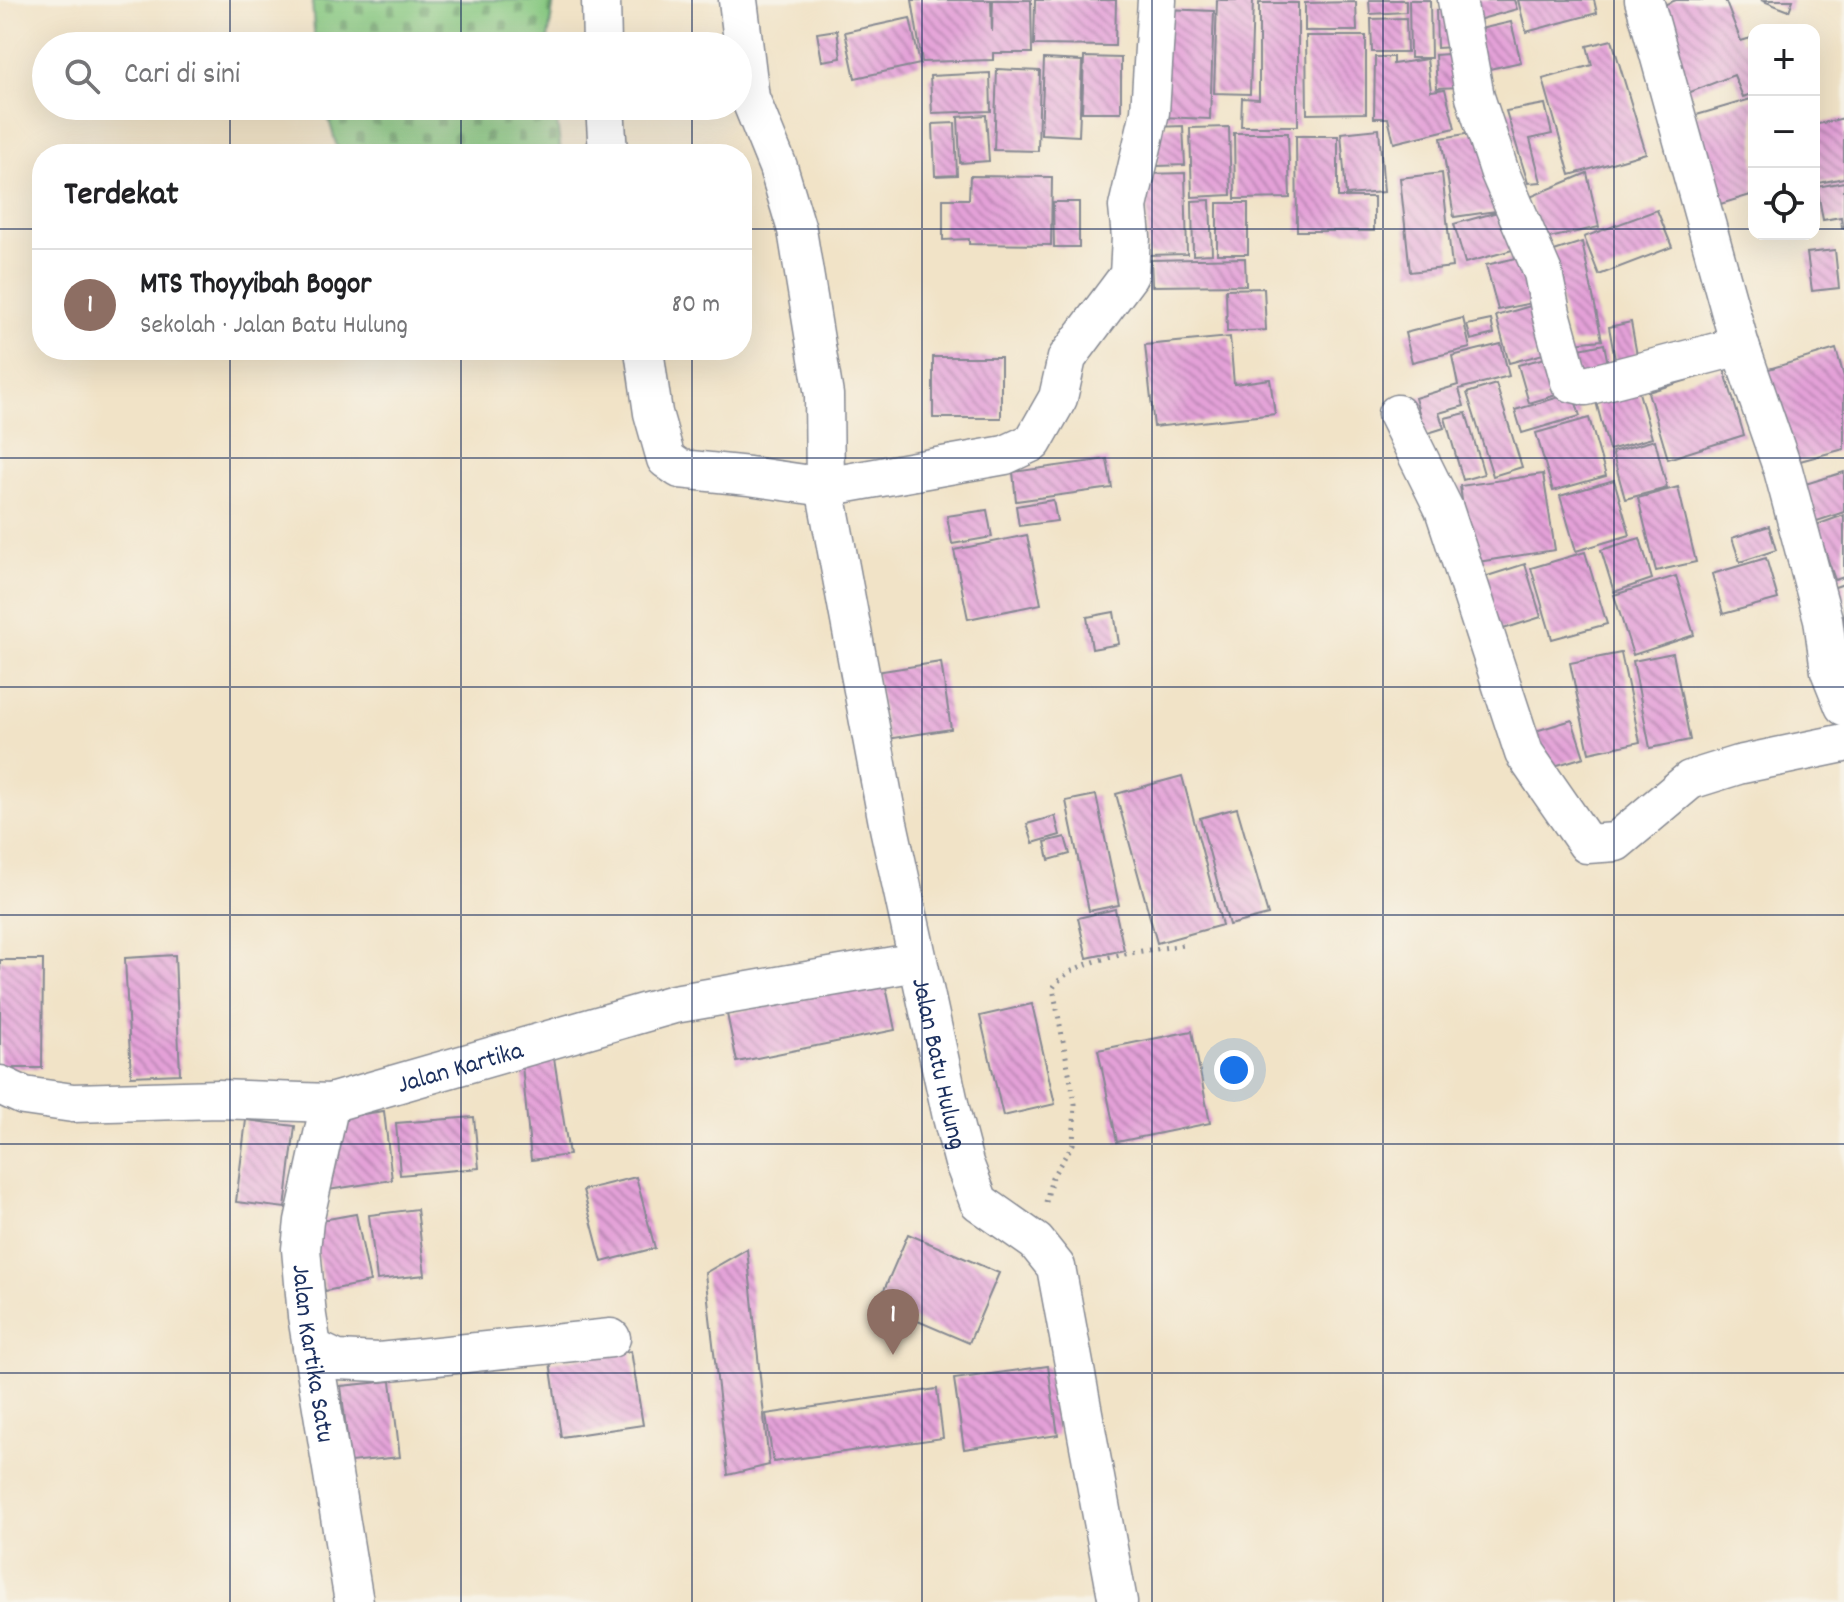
<!DOCTYPE html>
<html lang="id">
<meta charset="utf-8">
<style>
body{margin:0;font-family:Dekko,sans-serif;background:#f2f2f2;color:#202124}
.controls{position:absolute;right:24px;top:24px;display:grid;overflow:hidden;border-radius:16px;box-shadow:0 8px 32px #0002}
.controls button{width:72px;height:72px;display:grid;place-items:center;padding:0;border:0;border-bottom:2px solid #e0e0e0;background:#fff;color:#202124;font:40px sans-serif}
.you{position:absolute;left:1234px;top:1070px;width:28px;height:28px;margin:-20px;border:6px solid #fff;border-radius:50%;background:#1a73e8;box-shadow:0 0 0 12px #1a73e833}
.badge{display:grid;place-items:center;width:52px;height:52px;border-radius:50%;background:#1f6fb2;color:#fff;font-size:26px;font-weight:700}
.pin{position:absolute;translate:-50% -66px;filter:drop-shadow(0 2px 4px #0008)}
.pin::after{content:'';position:absolute;top:42px;width:28px;height:24px;background:inherit;clip-path:polygon(0 0,100% 0,50% 100%)}
.list{margin:0;padding:0;list-style:none}
h2{display:flex;justify-content:space-between;align-items:center;height:104px;margin:0;padding:0 32px;font-size:34px}
h2 small{font-size:26px;font-weight:400;color:#757577}
.list li{display:grid;grid-template-columns:52px 1fr auto;gap:24px;align-items:center;box-sizing:border-box;height:112px;padding:0 32px;border-top:2px solid #e0e0e0}
.list b{display:block;font-size:30px;white-space:nowrap}
.list p{margin:0;font-size:26px;white-space:nowrap;color:#757577}
.list em{font-size:26px;font-style:normal;color:#757577}
.icon{flex:none;width:44px;height:44px;fill:none;stroke:currentColor;stroke-width:2;stroke-linecap:round;stroke-linejoin:round}
.map{position:relative;flex:none;width:1844px;height:1602px;overflow:hidden}
.search{position:absolute;background:#fff;box-shadow:0 8px 32px #0002;left:32px;top:32px;width:720px;height:88px;display:flex;align-items:center;gap:20px;box-sizing:border-box;padding:0 28px;border-radius:44px;color:#757577;font-size:30px}
.panel{position:absolute;background:#fff;box-shadow:0 8px 32px #0002;left:32px;top:144px;width:720px;height:216px;border-radius:32px}
.map>svg:first-child{display:block}
.cemetery{fill:url(#cemetery-stones);stroke:#507b6f;stroke-width:2}
.building{fill:url(#building-back-hatch)}
.lines{fill:none;stroke-linecap:round;stroke-linejoin:round}
.minor-casing{stroke:#868992;stroke-width:41}
.path{stroke:#868992;stroke-width:5;stroke-dasharray:2 6;stroke-linecap:butt}
.minor{stroke:#fff;stroke-width:38}
.grid{fill:none;stroke:#1b2f5e;stroke-width:2;stroke-opacity:0.55}
.labels{text-anchor:middle;stroke-width:7;stroke-linejoin:round;paint-order:stroke}
.street-label{font-size:26px;fill:#1b2f5e;stroke:#f7f3e8}
</style>
<div class="map">
<svg width="1844" height="1602" viewBox="0 0 1844 1602">
<defs>
<pattern id="cemetery-stones" width="16" height="16" patternUnits="userSpaceOnUse" patternTransform="scale(2)"><rect width="16" height="16" fill="#86c780"/><path d="M2 7V4a2 2 0 0 1 4 0v3zM10 15v-3a2 2 0 0 1 4 0v3z" fill="#6da26c"/></pattern>
<pattern id="building-back-hatch" width="6" height="6" patternUnits="userSpaceOnUse" patternTransform="scale(2)"><rect width="6" height="6" fill="#e4a1d8"/><path d="M-1 5l2 2M0 0l6 6M5-1l2 2" fill="none" stroke="#b884b2"/></pattern>
</defs>
<rect width="100%" height="100%" fill="#f7f3e8"/>
<filter id="ink" filterUnits="userSpaceOnUse"><feTurbulence type="fractalNoise" baseFrequency=".0125" numOctaves="2"/><feDisplacementMap in="SourceGraphic" scale="16" xChannelSelector="R" yChannelSelector="G"/><feConvolveMatrix kernelMatrix="1 2 1 2 8 2 1 2 1" color-interpolation-filters="sRGB"/></filter>
<filter id="wash" filterUnits="userSpaceOnUse"><feTurbulence type="fractalNoise" baseFrequency=".006" numOctaves="4" result="noise"/><feDisplacementMap in="SourceGraphic" scale="32" xChannelSelector="R" yChannelSelector="G"/><feGaussianBlur stdDeviation="1.8" result="paint"/><feColorMatrix in="noise" values="0 0 0 0 0 0 0 0 0 0 0 0 0 0 0 0 0 1.4 0 .05"/><feComposite in="paint" operator="in"/></filter>
<g filter="url(#wash)">
<rect width="100%" height="100%" fill="#f1e3c7"/>
<path class="cemetery" d="M312,0h242l-7,46h-232z
M325,106h230l6,48h-222z"/>
<g id="blocks">
<path class="building" d="M912,0h79l1,32 1,-32h38l1,53h-39v7l-71,2z
M1035,0h81l-1,46 -81,-1z
M1217,0h36l-3,94 -36,-1z
M1369,0h37v12l-36,2z
M1409,0h21l1,58h-21z
M1468,0h46l3,9 -43,12z
M1518,0h76l3,13 -71,19z
M1676,0h49l16,41 13,-4v56l-11,4 -9,-22 -51,20 -34,-84z
M1761,0h32l-4,11z
M1356,2l1,29h-52v-28z
M1259,3h39v123h-57l1,-28 17,1z
M1165,9l49,2 -4,108 -49,-2z
M1436,10h18v37l-17,1z
M910,18l10,46 -65,14 -10,-46z
M1406,18l1,34h-35l-1,-33z
M1511,22l10,40 -45,10 -9,-40z
M837,30l4,28 -19,3 -5,-28z
M1306,36h60v77l-59,1z
M1612,40l34,113 -76,22 -27,-96 49,-14 -5,-19z
M1462,53l1,34 -26,1 -2,-33z
M1084,57l37,1v54h-39z
M1375,57h18v7l34,-5 4,32 14,-2 10,39 -61,15 -6,-25h-14z
M1044,59l38,2 -3,75 -38,-2z
M997,69l43,2 -2,80 -44,-1z
M990,73l1,38 -59,2 -2,-37z
M1754,98v96l-37,11 -27,-88z
M1545,104l7,30 -22,5 11,43 -13,1 -22,-72z
M986,115l3,46 -29,2 -2,-46z
M1844,118v60l-30,6v-59z
M955,123l2,52 -22,1 -2,-52z
M1183,126l2,39 -27,1 -2,-39z
M1229,127l2,68 -39,2 -2,-69z
M1379,129l5,63 -38,3 -5,-62z
M1484,131l12,80 -42,6 -13,-79z
M1234,133h54l2,65 -55,1z
M1296,136h42v61h36v34h-77z
M1185,173l2,81 -39,1 -1,-81z
M1442,173l10,94 -42,5 -10,-94z
M1587,173l12,54 -59,13 -10,-43z
M970,176l82,1 -1,68 -82,-1v-5l-26,1v-41h26z
M1844,182v46h-2l-1,-11 -18,3 -6,-33z
M1210,200l2,54 -19,1 -1,-54z
M1053,202h26v45h-25z
M1217,203h31v51h-31z
M1505,210l11,39 -51,14 -11,-39z
M1657,210l15,37 -73,28 -15,-38z
M1582,242l20,98 -30,3 -24,-90z
M1835,250l4,38 -27,3 -5,-38z
M1525,256l11,46 -38,8 -12,-45z
M1245,258l1,27 -94,1 -1,-26z
M1264,288l2,42 -39,2 -1,-43z
M1534,305l13,48 -38,10 -13,-47z
M1463,318l7,30 -58,14 -7,-29z
M1491,320l3,14 -23,6 -4,-15z
M1631,322l9,50 -22,4 -9,-49z
M1230,337l4,47 36,-5 5,35 -121,13 -9,-82z
M1501,344l8,32 -50,13 5,17 -25,7 5,15 -19,6 -10,-36 43,-13 -6,-29z
M1604,344l6,30 -39,7 -6,-29z
M1836,349l8,28v72l-55,15 -27,-93z
M1560,354l10,37 -41,12 -11,-38z
M933,357h68v61h-68z
M1724,369l20,66 -76,24 -20,-67z
M1634,375l18,63 -43,12 -17,-63z
M1496,384l26,83 -29,9 -26,-83z
M1573,393l7,23 -58,17 -7,-23z
M1466,413l18,61 -21,6 -18,-62z
M1589,418l17,58 -53,15 -17,-58z
M1655,440l12,48 -42,11 -13,-47z
M1107,459l5,29 -96,13 -3,-29z
M1844,472v40l-36,12 -12,-37z
M1543,474l12,76 -84,13 -11,-77z
M1614,480l16,55 -54,16 -16,-55z
M1678,487l18,75 -40,9 -18,-73z
M1053,500l4,21 -38,5 -3,-20z
M987,510l5,27 -40,7 -5,-28z
M1844,515v62l-9,3 -19,-55z
M1769,526l7,24 -36,12 -8,-24z
M1027,535l14,69 -73,15 -14,-69z
M1640,538l12,41 -38,13 -13,-42z
M1585,552l22,72 -55,15 -21,-71z
M1766,558l12,41 -55,15 -11,-40z
M1525,564l16,53 -47,15 -16,-53z
M1676,576l18,59 -61,20 -19,-60z
M1844,584v40h-1l-11,-36z
M1114,612l5,32 -27,5 -5,-32z
M1621,653l19,89 -51,11 -19,-90z
M1673,653l17,87 -40,8 -17,-87z
M941,662l10,67 -64,10 -11,-67z
M1572,720l12,37 -43,13 -12,-37z
M1182,776l40,149 -65,18 -41,-149z
M1096,795l23,110 -30,6 -23,-110z
M1237,808l31,107 -39,10 -29,-107z
M1055,816l5,19 -27,8 -6,-19z
M1065,837l5,17 -21,6 -4,-18z
M1115,909l9,41 -37,8 -9,-40z
M175,955l5,119 -49,2 -6,-118z
M0,960h43l-1,108h-42z
M885,982l10,48 -158,32 -10,-48z
M1032,1004l23,100 -52,12 -23,-100z
M1192,1031l18,92 -93,19 -19,-92z
M554,1058l15,97 -38,5 -9,-95z
M384,1111l8,69 -64,10 14,-73z
M474,1117l5,51 -79,7 -4,-52z
M246,1120l49,6 -10,82 -49,-6z
M636,1177l19,71 -53,14 -19,-72z
M417,1209l8,66 -48,5 -8,-65z
M356,1214l14,68 -45,9 -14,-69z
M908,1234l91,39 -30,70 -91,-39z
M747,1249l22,216 -41,10 -23,-202z
M631,1351l12,74 -82,12 -11,-75z
M1048,1366l10,69 -94,14 -10,-70z
M391,1381l9,76 -50,5 -9,-76z
M937,1389l6,49 -170,24 -7,-48z"/>
</g>
</g>
<g filter="url(#ink)">
<use href="#blocks" fill-opacity="0" stroke="#868992" stroke-width="2"/>
<g class="lines">
<g class="minor-casing">
<g id="minor">
<path d="M601,0l1,46"/>
<path id="s1" d="M738,0l12,98 28,69 19,63 27,165 1,92 63,336 64,294 12,46 15,39 57,40 20,25 62,335"/>
<path d="M1457,0l18,97 25,76 43,100 8,40 19,69 16,4 154,-40"/>
<path d="M1644,0l96,346 43,124 40,149 7,52 14,35"/>
<path d="M605,106l3,48"/>
<path d="M644,350l9,63 13,46 14,10 69,7 76,11 180,-32 28,-13 25,-44 9,-40 62,-83 2,-38 -3,-30 22,-95 7,-112"/>
<path d="M1397,414l47,95 80,244 63,91 29,-2 74,-62 48,-15 106,-22"/>
<path id="s2" d="M0,1085l24,11 49,7 146,-4 111,4 344,-99 243,-42"/>
<path id="s3" d="M330,1103l-26,118 -3,28 6,67 47,286"/>
<path d="M312,1348l25,12 42,2 232,-24"/>
</g>
</g>
<path class="path" d="M1046,1202l6,-25 21,-33 2,-40 -22,-116c19,-32 95,-37 130,-43"/>
<use href="#minor" class="minor"/>
</g>
</g>
<path class="grid" d="M230,0v46M461,0v46M692,0v46M922,0v1602M1152,0v1602M1383,0v1602M1614,0v1602M230,106v48M461,106v48M692,106v48M0,229h42M742,229h1012M1814,229h30M230,350v1252M461,350v1252M692,350v1252M0,458h1844M0,687h1844M0,915h1844M0,1144h1844M0,1373h1844"/>
<g class="labels">
<g class="street-label">
<text dy="9" stroke="none"><textPath href="#s1" startOffset="1086">Jalan Batu Hulung</textPath></text>
<text dy="9" stroke="none"><textPath href="#s2" startOffset="468">Jalan Kartika</textPath></text>
<text dy="9" stroke="none"><textPath href="#s3" startOffset="254">Jalan Kartika Satu</textPath></text>
</g>
</g>
</svg>
<div class="controls">
<button>+</button>
<button>−</button>
<button><svg class="icon" aria-label="locate" viewBox="0 0 24 24"><circle cx="12" cy="12" r="6"/><path d="M12 2v4M12 18v4M2 12h4M18 12h4"/></svg></button>
</div>
<div class="you"></div>
<div class="pin badge" style="left:893px;top:1355px;background:#8d6e63">1</div>
<div class="search"><svg class="icon" aria-label="search" viewBox="0 0 24 24"><circle cx="10" cy="10" r="6"/><path d="M15 15l6 6"/></svg>Cari di sini</div>
<section class="panel">
<h2>Terdekat<small></small></h2>
<ul class="list">
<li><span class="badge" style="background:#8d6e63">1</span><div><b>MTS Thoyyibah Bogor</b><p>Sekolah · Jalan Batu Hulung</p></div><em>80 m</em></li>
</ul>
</section>
</div>
